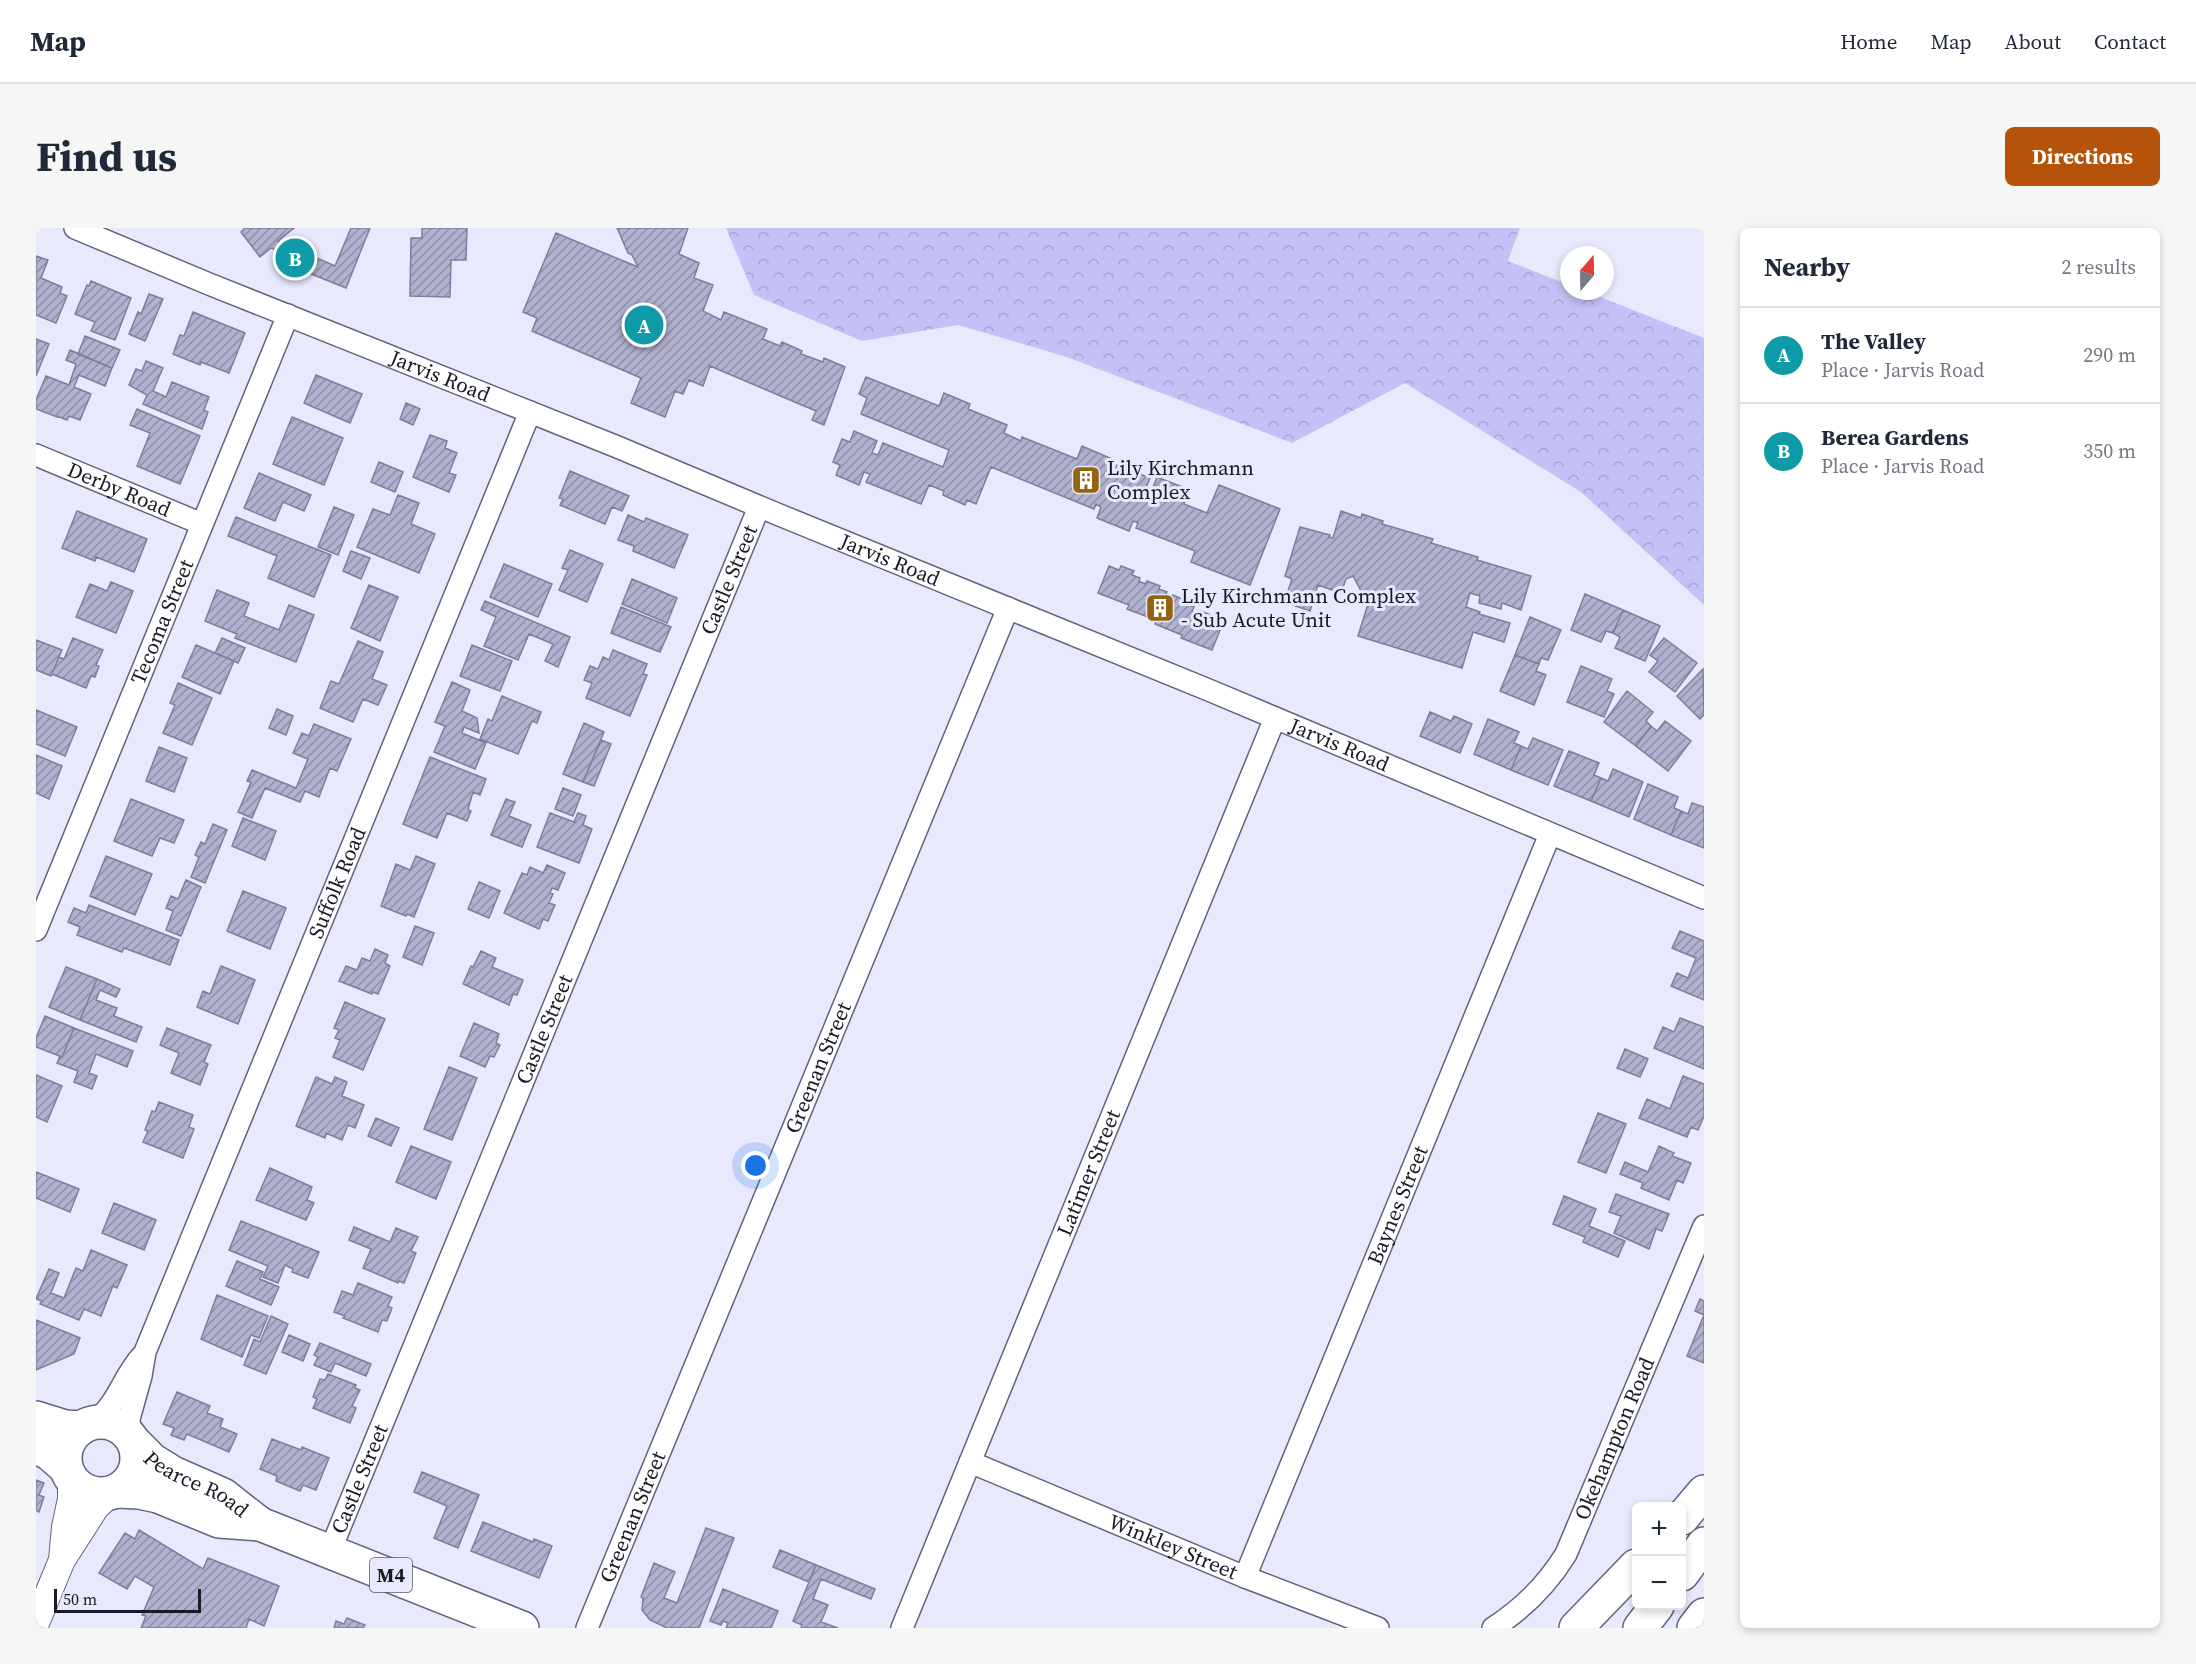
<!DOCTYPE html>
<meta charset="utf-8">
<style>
body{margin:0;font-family:"Source Serif 4",serif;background:#f6f6f7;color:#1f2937}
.controls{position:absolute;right:18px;bottom:18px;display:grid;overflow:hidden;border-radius:9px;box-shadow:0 3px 9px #0003}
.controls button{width:54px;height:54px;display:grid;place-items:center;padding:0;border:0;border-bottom:2px solid #e0e1e3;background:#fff;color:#1f2937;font:30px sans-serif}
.compass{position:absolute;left:1524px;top:18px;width:54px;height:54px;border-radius:50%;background:#fff;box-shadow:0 3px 9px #0003;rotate:20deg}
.scale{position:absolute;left:18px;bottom:15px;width:147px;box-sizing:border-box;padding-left:6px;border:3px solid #1a1a25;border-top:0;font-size:16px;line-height:21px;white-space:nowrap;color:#1a1a25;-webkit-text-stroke:4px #e9e9fd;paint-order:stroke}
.you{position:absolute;left:720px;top:938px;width:21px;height:21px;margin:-15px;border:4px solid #fff;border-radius:50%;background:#1a73e8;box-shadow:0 0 0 9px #1a73e833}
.badge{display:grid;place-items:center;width:39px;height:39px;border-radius:50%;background:#b45309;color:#fff;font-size:20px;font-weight:700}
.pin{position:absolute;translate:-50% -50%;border:3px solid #fff;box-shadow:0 2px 6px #0006}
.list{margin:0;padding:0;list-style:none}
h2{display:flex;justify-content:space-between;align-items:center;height:78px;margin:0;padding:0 24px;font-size:26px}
h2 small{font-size:20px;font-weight:400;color:#747a83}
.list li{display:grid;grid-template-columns:39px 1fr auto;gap:18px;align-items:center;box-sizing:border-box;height:96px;padding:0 24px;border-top:2px solid #e0e1e3}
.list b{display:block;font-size:22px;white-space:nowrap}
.list p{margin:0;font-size:20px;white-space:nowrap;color:#747a83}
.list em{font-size:20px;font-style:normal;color:#747a83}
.map{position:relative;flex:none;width:1668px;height:1400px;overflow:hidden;border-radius:9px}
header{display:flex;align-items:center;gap:36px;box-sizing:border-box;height:84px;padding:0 30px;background:#fff;border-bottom:2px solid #e0e1e3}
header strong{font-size:28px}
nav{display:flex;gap:33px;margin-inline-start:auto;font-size:21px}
.intro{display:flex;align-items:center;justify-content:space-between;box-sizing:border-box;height:144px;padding:0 36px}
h1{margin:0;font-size:42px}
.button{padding:15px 27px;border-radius:9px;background:#b45309;color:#fff;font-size:21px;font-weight:700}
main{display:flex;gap:36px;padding:0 36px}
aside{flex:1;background:#fff;border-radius:9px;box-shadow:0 3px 9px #0003}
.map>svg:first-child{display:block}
.park{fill:url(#park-crowns)}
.building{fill:url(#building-hatch);stroke:#7e7d9b;stroke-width:1.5}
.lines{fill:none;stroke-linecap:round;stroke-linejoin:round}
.minor-casing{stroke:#63637f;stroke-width:24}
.tertiary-casing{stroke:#63637f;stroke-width:28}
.primary-casing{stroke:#63637f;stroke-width:36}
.trunk-casing{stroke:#63637f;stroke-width:36}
.minor{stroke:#fff;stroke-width:21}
.tertiary{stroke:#fff;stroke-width:26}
.primary{stroke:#fff;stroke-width:33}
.trunk{stroke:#fff;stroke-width:33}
.labels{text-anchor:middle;stroke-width:6;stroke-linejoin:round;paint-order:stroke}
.shield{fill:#e9e9fd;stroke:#585866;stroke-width:1.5}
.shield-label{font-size:20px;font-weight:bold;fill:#1a1a25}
.street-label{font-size:21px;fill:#1a1a25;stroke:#e9e9fd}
.poi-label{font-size:21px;fill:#1a1a25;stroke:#e9e9fd;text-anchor:start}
</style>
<header>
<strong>Map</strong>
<nav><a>Home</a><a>Map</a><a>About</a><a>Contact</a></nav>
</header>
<div class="intro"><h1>Find us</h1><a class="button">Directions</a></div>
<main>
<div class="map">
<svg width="1668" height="1400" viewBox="0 0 1668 1400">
<defs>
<pattern id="park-crowns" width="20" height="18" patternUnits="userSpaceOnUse" patternTransform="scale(1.5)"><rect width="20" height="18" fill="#c3c1f5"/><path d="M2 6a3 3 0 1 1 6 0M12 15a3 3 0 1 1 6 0" fill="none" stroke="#a7a5d2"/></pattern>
<pattern id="building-hatch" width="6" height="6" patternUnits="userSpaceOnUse" patternTransform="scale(1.5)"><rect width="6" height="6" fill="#b0b0cf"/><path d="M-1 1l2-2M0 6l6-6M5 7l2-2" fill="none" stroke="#8e8ea8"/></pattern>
</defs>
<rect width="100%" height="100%" fill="#e9e9fd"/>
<path class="park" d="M690,0h794l-12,33 61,24v6h16l119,47v267l-123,-113 -176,-109 -113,60 -225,-86 -109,-32 -96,16 -108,-46z"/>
<path class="building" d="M209,0h49l-16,13 57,25 16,-38h19l-24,60 -72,-29 3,-9 -6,-2 -11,9 -19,-25z
M386,0h45l-1,32h-15l-1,37 -40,-1 1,-58h11z
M581,0h71l-9,26 20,9 -5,15 19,7 -10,26 18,9 3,-8 43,17 -4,10 17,7 2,-4 20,9 -1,3 22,8 1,-4 21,9 -21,58 -12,-5 4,-9 -106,-45 -7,20 -14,-6 -6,14 -8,-3 -10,26 -34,-14 10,-25 -109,-47 5,-13 -14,-6 33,-79 82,34 -6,-12 -4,-2z
M0,28l12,4 -7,18 21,9 -2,6 7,3 -11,27 -20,-8z
M55,53l40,17 -16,42 -24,-9 4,-9 -20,-8 12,-29 2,1z
M113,66l14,5 -18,42 -16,-7 9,-22 3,2z
M157,84l52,21 -16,40 -28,-11 -1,3 -27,-11 7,-19 4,1z
M49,108l35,14 -8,18 -34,-14z
M0,111l13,5 -13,32z
M34,122l42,18 -7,18 -26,-11 -5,12 17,7 -11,26 -11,-4 -2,4 -10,-4v1l-21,-8v-9l10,-24 23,9 7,-21 -10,-4z
M110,133l17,7 -10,23 13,6 6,-15 37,15 -5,13 4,2 -6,17 -59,-25 4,-9 -18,-10 7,-16 6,2z
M280,147l46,19 -12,29 -46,-20z
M830,149l73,29 5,-13 26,11 -2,5 39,16 -3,8 17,8 1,-4 55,22 5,-13 30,13 -5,13 6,3 4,-10 33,13 -4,10 6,2 5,-13 33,13 -6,14 23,9 12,-28 61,24 -30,76 -59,-23 4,-11 -59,-23 2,-5 -5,-2 -4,10 -32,-13 4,-11 -5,-3 -2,5 -103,-42 -15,37 -9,-4 -2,5 -22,-10 1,-4 -15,-6 -8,19 -55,-22 4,-8 -6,-2 -5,13 -23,-10 4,-10 -7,-3 9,-23 8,3 4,-11 23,10 -5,12 6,2 5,-12 60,24 6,-17 -88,-36 6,-16 -8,-4z
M370,175l14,6 -7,16 -13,-6z
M101,181l63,27 -20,48 -43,-18 13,-33 -20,-8z
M256,189l51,21 -19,47 -51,-21z
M394,207l17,6 -2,7 12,5 -8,20 7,2 -7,17 -36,-15z
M343,234l24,10 -8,20 -24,-10z
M534,243l59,25 -7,15 -10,-4 -7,17 -45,-19 3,-6 -4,-1z
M223,245l52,22 -7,16 -21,-9 -8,19 -31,-13z
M362,267l21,8 -8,21 24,10 -16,39 -62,-26 16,-38 17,6z
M298,279l20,8 -16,40 -20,-8z
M41,283l70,28 -13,33 -38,-15 -1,4 -33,-13z
M1305,283l20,7 1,-4 21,7 -1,3 51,15 -2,4 47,14 -1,3 54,16 -10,34 -19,-7 -1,6 -22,-6 1,-7 -10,-3 -4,14 14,5 -1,2 31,9 -6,19 -31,-10 -11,36 -104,-32 10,-32 -15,-28 -7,3 -5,14 -23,-8 -8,26 -26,-9 8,-23 -7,-3 15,-49 30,8 -1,2 4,1z
M592,287l16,7 2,-4 42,17 -14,33 -41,-17 1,-5 -16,-6z
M200,289l95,38 -17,42 -46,-19 9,-22 -49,-20z
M534,322l33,14 -16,38 -28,-12 9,-20 -6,-2z
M315,323l19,7 -9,21 -18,-8z
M468,336l48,20 -14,33 -48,-20z
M1073,338l10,4 2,-4 13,5 -2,4 8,3 -1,3 6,3 2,-3 13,5 -1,3 8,3 -2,4 7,3 1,-4 14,6 -1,3 8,3 -2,4 7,3 1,-3 14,5 -1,3 10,4 -11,27 -31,-12 1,-3 -27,-11 1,-4 -29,-11 2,-4 -31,-12z
M596,351l45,19 -10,25 -45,-19z
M75,354l22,9 -17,42 -40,-16 14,-33 17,7z
M333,357l29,12 -18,44 -29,-13z
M181,362l32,13 -5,13 35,14 10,-25 25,10 -18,47 -61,-24 2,-4 -32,-13z
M1549,366l38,16 -10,23 -7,-2 -5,11 -30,-12z
M449,373l85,36 -12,30 -13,-6 8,-17 -24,-10 -11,26 -34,-14 12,-29 -15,-7z
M585,379l50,20 -11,25 -49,-19z
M1587,382l37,16 -15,35 -30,-13 5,-11 -7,-4z
M1494,389l31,13 -13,30 -7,-2 -2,6 -24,-9z
M37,410l30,12 -7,15 3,1 -4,11 -4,-1 -5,12 -34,-14 7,-17 5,2z
M186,410l23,10 -7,15 -23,-10z
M1628,410l33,25 -22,29 -26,-20 9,-11 -8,-6z
M0,412l26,10 -11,26 -15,-6z
M322,413l25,11 -11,27 15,6 -9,20 -15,-6 -10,23 -33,-14 11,-27 8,3z
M160,417l38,16 -14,33 -38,-17z
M436,417l40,16 -12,30 -40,-15z
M577,422l34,14 -4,10 4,1 -17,41 -44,-18 6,-15 -8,-3 6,-14 8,3 5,-12 6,3z
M1479,427l24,9 -3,7 10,4 -12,30 -34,-14z
M1545,438l31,13 -5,12 7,3 -10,23 -37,-15z
M1667,441l1,46 -4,4 -23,-23z
M416,454l18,8 -8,21 15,7 2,15 -15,-6 -2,6 24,10 -11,26 -41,-17 11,-26 -10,-4z
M142,455l34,15 -20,47 -29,-12 12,-28 -5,-2z
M1591,463l26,21 -7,9 5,5 -15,20 -32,-24z
M466,468l39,16 -4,11 -5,-2 -14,33 -38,-15 8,-20 4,2z
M241,481l16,7 -7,19 -17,-7z
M0,482l41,17 -12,29 -29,-12z
M1394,484l21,9 3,-5 18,8 -12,29 -40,-17z
M1452,491l31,13 -5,11 7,3 -10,24 -37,-16z
M1629,493l26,20 -23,30 -32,-25 15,-20 6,5z
M548,495l20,9 -21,50 -20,-8z
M278,496l37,15 -14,32 -7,-3 -11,29 -14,-6 -5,11 -35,-14 -13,30 -14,-6 13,-30 -4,-1 5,-11 44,18 12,-29 -15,-6 9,-20 7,3z
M1497,510l30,12 -15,35 -37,-15 10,-24 7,3z
M565,512l10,4 -17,42 -11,-4z
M123,519l28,11 -13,34 -28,-11z
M1533,523l30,12 -5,12 7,3 -10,23 -37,-15z
M0,527l26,11 -13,33 -13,-6z
M394,529l56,22 -6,16 -7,-3 -5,17 3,2 -4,10 -20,-8 -10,25 -34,-14z
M1577,541l30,13 -14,35 -38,-16 10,-23 7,3z
M1612,556l30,13 -4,11 7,3 -10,24 -37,-16z
M527,560l18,7 -8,21 -18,-7z
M95,571l53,21 -10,23 -14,-5 -8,18 -38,-15z
M470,571l9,3 -6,14 22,9 -9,22 -31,-12z
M1656,575l12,4v41l-33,-13 10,-24 7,3z
M514,585l24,9 4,-9 8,3 -3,9 9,4 -13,34 -42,-16z
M207,590l33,13 -11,29 -33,-14z
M177,596l14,6 -22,53 -14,-6 8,-20 -4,-2 6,-13 4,2z
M70,628l46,18 -17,41 -45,-19z
M380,628l19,8 -21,53 -7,-3 -1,2 -25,-10 15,-42 14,6z
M511,637l18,8 -7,17 -6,-2 -2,5 3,1 -4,9 6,2 -7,16 -5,-2 -4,10 -35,-16 18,-40 5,2 3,-8 13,6z
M150,652l15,7 -20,49 -15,-6 7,-19 -7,-3 5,-12 7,3z
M443,654l21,9 -11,27 -21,-9z
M207,663l43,17 -16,41 -43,-18z
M53,677l90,35 -9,25 -46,-17 -2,4 -45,-17 3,-8 -12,-5 6,-14 12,5z
M379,698l19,7 -12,32 -19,-8z
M1644,703l24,10v59l-33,-14 6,-13 11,5 8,-20 -24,-10z
M339,721l13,6 -3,8 5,3 -12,28 -5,-2 -1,2 -33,-13 7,-15 11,4 5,-12 8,3z
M445,723l15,7 -4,9 31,13 -6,15 -4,-1 -4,11 -46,-21 8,-18 2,1z
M185,738l34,14 -17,44 -41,-17 6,-16 7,3z
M30,739l31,12 -17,41 -31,-13z
M61,751l23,10 -4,8 -16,-7 -4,10 21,8 -3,8 28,11 -6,15 -56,-22z
M309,774l40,17 -22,51 -30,-13 7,-17 -5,-2 4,-8 -5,-2z
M9,788l29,12 -12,29 -26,-10v-9z
M1644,790l24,9v42l-50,-21 9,-21 11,5z
M438,795l25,11 -3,9 4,2 -6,12 -4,-1 -5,11 -25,-11z
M38,800l59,23 -6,16 -31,-13 -7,19 8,3 -5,13 -18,-7 4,-11 -21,-8 3,-7 2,1z
M131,800l44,17 -7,17 4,2 -8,21 -29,-12 8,-20 -19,-8z
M1589,821l23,10 -8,18 -23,-9z
M413,839l28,11 -25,62 -28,-11z
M0,847l26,11 -15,36 -11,-5z
M1647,848l21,8v32l-6,14 -7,-3 -4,10 -48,-19 8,-19 23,10z
M280,849l16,7 3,-7 12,5 -5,14 22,9 -9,23 -7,-3 -6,15 -16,-7 -1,5 -29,-12z
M123,874l34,13 -4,12 5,2 -11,29 -40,-16 5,-11 -3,-1 7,-19 3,1z
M1562,885l28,11 -20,49 -28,-11z
M340,890l23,10 -8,18 -23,-10z
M375,918l40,16 -15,37 -40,-17z
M1623,918l15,7 -2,3 19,7 -8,20 -6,-3 -8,20 -28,-12 2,-5 -23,-9 5,-12 23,10z
M234,940l42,19 -5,13 7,3 -8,17 -50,-20z
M0,944l43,17 -9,23 -34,-14z
M1580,966l53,20 -7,17 -6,-2 -7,20 -35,-16 7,-17 -12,-4z
M1528,968l32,13 -7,17 36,15 -7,16 -35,-15 2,-5 -32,-13z
M78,975l42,17 -12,30 -42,-17z
M205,993l78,31 -11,26 -16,-6 1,-3 -8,-4 -7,18 -15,-6 5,-11 -39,-16z
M318,999l36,15 6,-14 22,9 -7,14 5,2 -12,30 -5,-2 -1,2 -35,-15 8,-19 -22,-9z
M55,1022l36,15 -10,23 -4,-2 -12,30 -17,-7 -5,11 -39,-16 2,-3 -6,-2 13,-30 10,4 -8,20 13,5 12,-30 7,3z
M201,1033l26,11 -3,7 19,8 -8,18 -45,-19z
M322,1055l34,14 -4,9 4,2 -5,13 -5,-1 -4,12 -35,-14 2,-2 -11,-4 8,-21 11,4z
M181,1067l51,21 -9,22 -8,-3 -9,22 -41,-18z
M1664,1071l4,2v62l-17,-7 17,-41 -9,-4z
M235,1088l17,8 -22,50 -22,-9 10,-26 6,3z
M0,1092l44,18 -6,16 -38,16z
M253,1107l21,9 -7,17 -21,-9z
M284,1115l51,21 -5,12 -31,-13 -4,9 -17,-7 4,-8 -4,-2z
M292,1146l28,11 -1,3 5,2 -8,16 4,2 -6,15 -37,-15 4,-9 -4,-2 7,-18 5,1z
M141,1164l33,14 -3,7 16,6 -3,8 17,7 -8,18 -42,-18 -3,6 -13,-5 3,-7 -11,-4z
M236,1211l29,11 1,-3 27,11 -13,32 -13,-5 -3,6 -24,-10 1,-5 -17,-7z
M386,1244l57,23 -21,53 -24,-10 13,-32 -33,-14z
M0,1252l8,3 -5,12 5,2 -5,15 -3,-2z
M447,1294l50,20 1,-3 18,7 -13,32 -68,-27z
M670,1300l28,10 -35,90h-32l-17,-8 -8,-10 1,-12 -2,-1 13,-34 21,9 -11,26 13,5z
M103,1302l64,39 5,-11 71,28 -15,40 -15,-7 -3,9h-105l5,-12 -4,-1 12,-28 -19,-11 -8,13 -28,-16 26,-40 10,6z
M744,1322l36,15 -7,17 -36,-15z
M780,1337l59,24 -4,10 -50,-20 -8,20 15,6 -7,17 17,6h-37l1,-3 -9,-4z
M687,1361l55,22 -7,17h-45l2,-5 -5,-2 -2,4 -11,-4z
M311,1390l18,7 -2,3h-29l2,-7 8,3z"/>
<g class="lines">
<g class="minor-casing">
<g id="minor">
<path id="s1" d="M39,0l134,56 406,162 162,68 434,177 493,207"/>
<path id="s2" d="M0,227l166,69"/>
<path id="s3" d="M0,702l252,-615"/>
<path d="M56,1195c25,-16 30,-45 49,-66"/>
<path id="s4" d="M94,1209l-1,-18 12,-43 4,-24 385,-940"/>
<path id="s5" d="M934,1234l275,115 133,51"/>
<path id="s6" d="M294,1323l429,-1044"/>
<path id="s7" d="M1209,1349l305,-743"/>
<path id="s8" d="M551,1400l421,-1020"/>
<path id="s9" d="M866,1400l373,-910"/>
<path id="s10" d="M1457,1400c31,-20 54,-43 73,-74l138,-328"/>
</g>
</g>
<g class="tertiary-casing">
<path id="tertiary" d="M28,1329l32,-50 16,-15
M0,1395l26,-63 3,-33 6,-28v-22"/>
</g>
<g class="primary-casing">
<g id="primary">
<path d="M0,1190l29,9 16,1"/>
<circle cx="65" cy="1230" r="36"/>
<path id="s11" d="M98,1214l18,18 21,13 50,22 37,29 262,104"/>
<path d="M0,1218l14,8 16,14"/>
<path d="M81,1263l22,1 19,4 61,25 41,3"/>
</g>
</g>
<g class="trunk-casing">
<path id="trunk" d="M1646,1290l22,-26
M1646,1346l22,-30
M1540,1400l60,-62
M1604,1400l17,-22
M1658,1400l10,-13"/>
</g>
<use href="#minor" class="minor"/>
<use href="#tertiary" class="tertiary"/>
<use href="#primary" class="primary"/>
<use href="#trunk" class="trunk"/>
</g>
<defs>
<g id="building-square" transform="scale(1.5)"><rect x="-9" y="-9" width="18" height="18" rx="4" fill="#936511" stroke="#e9e9fd"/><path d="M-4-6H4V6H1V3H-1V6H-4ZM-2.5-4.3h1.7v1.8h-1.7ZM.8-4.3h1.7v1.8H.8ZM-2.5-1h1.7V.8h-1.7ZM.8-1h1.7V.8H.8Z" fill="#fff"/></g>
</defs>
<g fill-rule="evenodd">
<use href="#building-square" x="1050" y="252"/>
<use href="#building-square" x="1124" y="380"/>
</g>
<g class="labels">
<rect class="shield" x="334" y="1330" width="42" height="34" rx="4.5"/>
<g class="shield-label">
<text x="355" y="1354">M4</text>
</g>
<g class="street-label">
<text dy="7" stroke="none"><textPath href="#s1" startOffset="394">Jarvis Road</textPath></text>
<text dy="7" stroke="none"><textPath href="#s2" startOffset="90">Derby Road</textPath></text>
<text dy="7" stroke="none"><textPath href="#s1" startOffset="880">Jarvis Road</textPath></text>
<text dy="7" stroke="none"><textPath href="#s6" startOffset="1050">Castle Street</textPath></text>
<text dy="7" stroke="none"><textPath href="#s3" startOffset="333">Tecoma Street</textPath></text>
<text dy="7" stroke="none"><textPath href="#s1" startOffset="1366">Jarvis Road</textPath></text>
<text dy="7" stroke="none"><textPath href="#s4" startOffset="594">Suffolk Road</textPath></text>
<text dy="7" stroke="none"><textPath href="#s6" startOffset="564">Castle Street</textPath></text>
<text dy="7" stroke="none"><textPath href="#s8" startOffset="606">Greenan Street</textPath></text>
<text dy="7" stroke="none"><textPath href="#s9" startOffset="492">Latimer Street</textPath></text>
<text dy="7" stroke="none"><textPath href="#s7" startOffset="402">Baynes Street</textPath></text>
<text dy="7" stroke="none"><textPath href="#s10" startOffset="230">Okehampton Road</textPath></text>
<text dy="7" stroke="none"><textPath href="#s6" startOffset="78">Castle Street</textPath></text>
<text dy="7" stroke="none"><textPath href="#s11" startOffset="76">Pearce Road</textPath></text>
<text dy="7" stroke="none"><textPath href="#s8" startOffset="120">Greenan Street</textPath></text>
<text dy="7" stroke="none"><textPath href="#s5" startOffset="220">Winkley Street</textPath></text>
</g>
<g class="poi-label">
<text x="1071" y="247">Lily Kirchmann<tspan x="1071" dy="24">Complex</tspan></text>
<text x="1145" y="375">Lily Kirchmann Complex<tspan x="1145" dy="24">- Sub Acute Unit</tspan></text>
</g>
</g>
</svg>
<div class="controls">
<button>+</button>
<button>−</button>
</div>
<svg class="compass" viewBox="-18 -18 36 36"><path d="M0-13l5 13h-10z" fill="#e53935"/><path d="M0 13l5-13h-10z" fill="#747a83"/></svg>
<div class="scale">50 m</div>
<div class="you"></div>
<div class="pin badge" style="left:608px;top:97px;background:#0f9aa8">A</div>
<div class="pin badge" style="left:259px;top:30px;background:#0f9aa8">B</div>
</div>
<aside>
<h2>Nearby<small>2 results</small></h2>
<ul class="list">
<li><span class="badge" style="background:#0f9aa8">A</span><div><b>The Valley</b><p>Place · Jarvis Road</p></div><em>290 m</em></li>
<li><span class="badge" style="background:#0f9aa8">B</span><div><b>Berea Gardens</b><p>Place · Jarvis Road</p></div><em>350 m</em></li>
</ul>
</aside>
</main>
